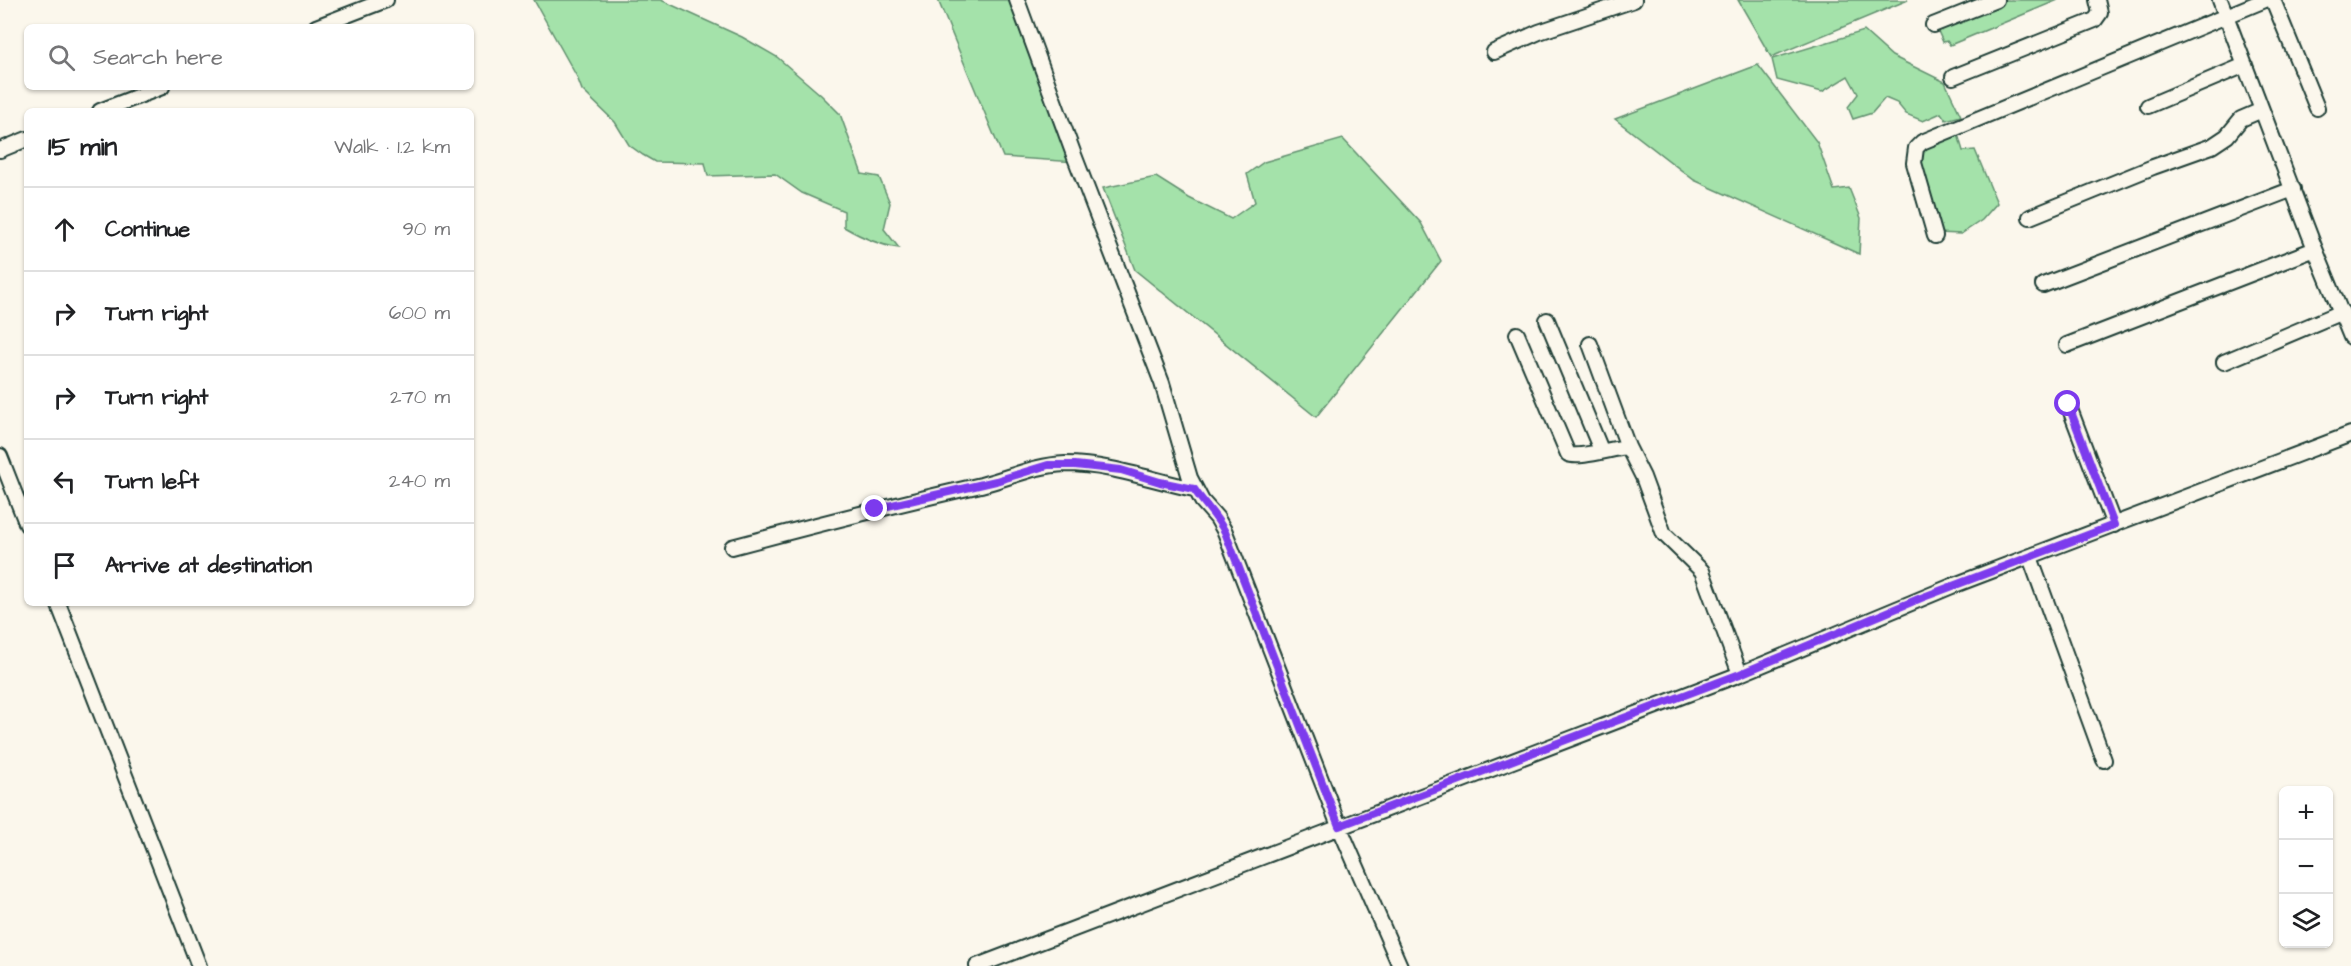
<!DOCTYPE html>
<meta charset="utf-8">
<style>
body{margin:0;font-family:"Architects Daughter",sans-serif;background:#f2f2f2;color:#202124}
.controls{position:absolute;right:18px;bottom:18px;display:grid;overflow:hidden;border-radius:9px;box-shadow:0 2px 4px #0004}
.controls button{width:54px;height:54px;display:grid;place-items:center;padding:0;border:0;border-bottom:2px solid #e0e0e0;background:#fff;color:#202124;font:30px sans-serif}
.stop{position:absolute;width:18px;height:18px;margin:-14px;border:4px solid #7c3aed;border-radius:50%;background:#fff}
.stop.end{background:#7c3aed;border-color:#fff;box-shadow:0 2px 6px #0008}
.list{margin:0;padding:0;list-style:none}
h2{display:flex;justify-content:space-between;align-items:center;height:78px;margin:0;padding:0 24px;font-size:26px}
h2 small{font-size:20px;font-weight:400;color:#757577}
.list li{display:grid;grid-template-columns:39px 1fr auto;gap:18px;align-items:center;box-sizing:border-box;height:84px;padding:0 24px;border-top:2px solid #e0e0e0}
.list b{display:block;font-size:22px;white-space:nowrap}
.list em{font-size:20px;font-style:normal;color:#757577}
.icon{flex:none;width:33px;height:33px;fill:none;stroke:currentColor;stroke-width:2;stroke-linecap:round;stroke-linejoin:round}
.map{position:relative;flex:none;width:2351px;height:966px;overflow:hidden}
.search{position:absolute;background:#fff;box-shadow:0 2px 4px #0004;left:24px;top:24px;width:450px;height:66px;display:flex;align-items:center;gap:15px;box-sizing:border-box;padding:0 21px;border-radius:9px;color:#757577;font-size:22px}
.panel{position:absolute;background:#fff;box-shadow:0 2px 4px #0004;left:24px;top:108px;width:450px;height:498px;border-radius:9px}
.map>svg:first-child{display:block}
.green{fill:#a4e2aa;stroke:#62906f;stroke-width:1.5}
.lines{fill:none;stroke-linecap:round;stroke-linejoin:round}
.minor-casing{stroke:#1f3d34;stroke-width:18}
.minor{stroke:#fbf7ec;stroke-width:14}
.route{stroke:#7c3aed;stroke-width:8}
</style>
<div class="map">
<svg width="2351" height="966" viewBox="0 0 2351 966">
<rect width="100%" height="100%" fill="#fbf7ec"/>
<filter id="ink" filterUnits="userSpaceOnUse"><feTurbulence type="fractalNoise" baseFrequency=".0167" numOctaves="2"/><feDisplacementMap in="SourceGraphic" scale="12" xChannelSelector="R" yChannelSelector="G"/><feConvolveMatrix kernelMatrix="1 2 1 2 8 2 1 2 1" color-interpolation-filters="sRGB"/></filter>
<g filter="url(#ink)">
<path class="green" d="M534,0h127l81,37 35,20 44,38 19,19 22,60 17,3 11,26 -6,26 15,19c-21,-3 -38,-11 -55,-21v-16l-42,-18 -27,-19 -67,2 -3,-13 -50,-1 -12,-7 -14,-10 -14,-23 -33,-32 -5,-13z
M938,0h76l62,162 -73,-5z
M1738,0h170l-137,57z
M2005,0h53l-108,45 -3,-4 -4,1 -7,-15z
M1864,31l28,25 53,26 16,34 -15,4 -5,-7 -18,8 -17,-7 -9,-11 -12,-5 -13,15 -19,6 -5,-12 10,-13 -10,-18 -26,16 -45,-12 -5,-21z
M1758,65l59,77 17,48 15,-2 12,30 -2,36 -165,-74 -79,-61z
M1957,131l6,20 12,-1 22,53 -15,17 -21,14 -23,-1 -21,-77 7,-12z
M1343,139l78,84 20,38 -125,156 -181,-147 -32,-82 53,-11 33,21 42,21 24,-17 -8,-28 17,-12z"/>
<g class="lines">
<g class="minor-casing">
<path id="minor" d="M1017,0l57,155 88,228 28,95 12,23 15,17 8,14 114,294 61,140
M2220,0l95,249 36,88
M2273,0l44,108
M1933,25l63,-25
M316,27l70,-27
M1494,52l45,-20 95,-32
M1953,77l142,-57 5,-7 -3,-13
M2148,106l97,-41
M100,111l62,-24
M0,150l27,-11
M2030,217l123,-50 59,-21 15,-10 14,-17 21,-9
M1935,236l-21,-73 2,-15 6,-6 343,-142
M2043,285l250,-96
M1547,320l54,130
M1517,334l51,120c11,5 45,-6 60,-7
M1590,344l38,103 15,30 21,57 38,37 38,103
M2067,345l248,-96
M2224,362l118,-50
M2068,404l46,121
M0,456l27,69
M732,547c83,-22 165,-43 249,-62 28,-7 55,-20 84,-21 45,0 86,16 129,25
M2030,557l74,203
M58,603l141,363
M977,966l763,-292 212,-88 399,-152"/>
</g>
<use href="#minor" class="minor"/>
</g>
</g>
<g class="lines" filter="url(#ink)">
<path class="route" d="M875,509l121,-28 52,-16h27l46,5 39,12 34,7c10,15 23,27 31,43l114,294 401,-152 181,-76 193,-73 -46,-121"/>
</g>
</svg>
<div class="controls">
<button>+</button>
<button>−</button>
<button><svg class="icon" aria-label="layers" viewBox="0 0 24 24"><path d="M12 4l9 5-9 5-9-5zM3 14l9 5 9-5"/></svg></button>
</div>
<div class="stop" style="left:2068px;top:404px"></div>
<div class="stop end" style="left:875px;top:509px"></div>
<div class="search"><svg class="icon" aria-label="search" viewBox="0 0 24 24"><circle cx="10" cy="10" r="6"/><path d="M15 15l6 6"/></svg>Search here</div>
<section class="panel">
<h2>15 min<small>Walk · 1.2 km</small></h2>
<ul class="list">
<li><svg class="icon" aria-label="ahead" viewBox="0 0 24 24"><path d="M12 20V5M6 11l6-6 6 6"/></svg><div><b>Continue</b></div><em>90 m</em></li>
<li><svg class="icon" aria-label="right" viewBox="0 0 24 24"><path d="M7 20v-9h11M14 6l5 5-5 5"/></svg><div><b>Turn right</b></div><em>600 m</em></li>
<li><svg class="icon" aria-label="right" viewBox="0 0 24 24"><path d="M7 20v-9h11M14 6l5 5-5 5"/></svg><div><b>Turn right</b></div><em>270 m</em></li>
<li><svg class="icon" aria-label="left" viewBox="0 0 24 24"><path d="M17 20v-9H6M10 6l-5 5 5 5"/></svg><div><b>Turn left</b></div><em>240 m</em></li>
<li><svg class="icon" aria-label="arrive" viewBox="0 0 24 24"><path d="M6 21V4h12l-3 4 3 4H6"/></svg><div><b>Arrive at destination</b></div></li>
</ul>
</section>
</div>
